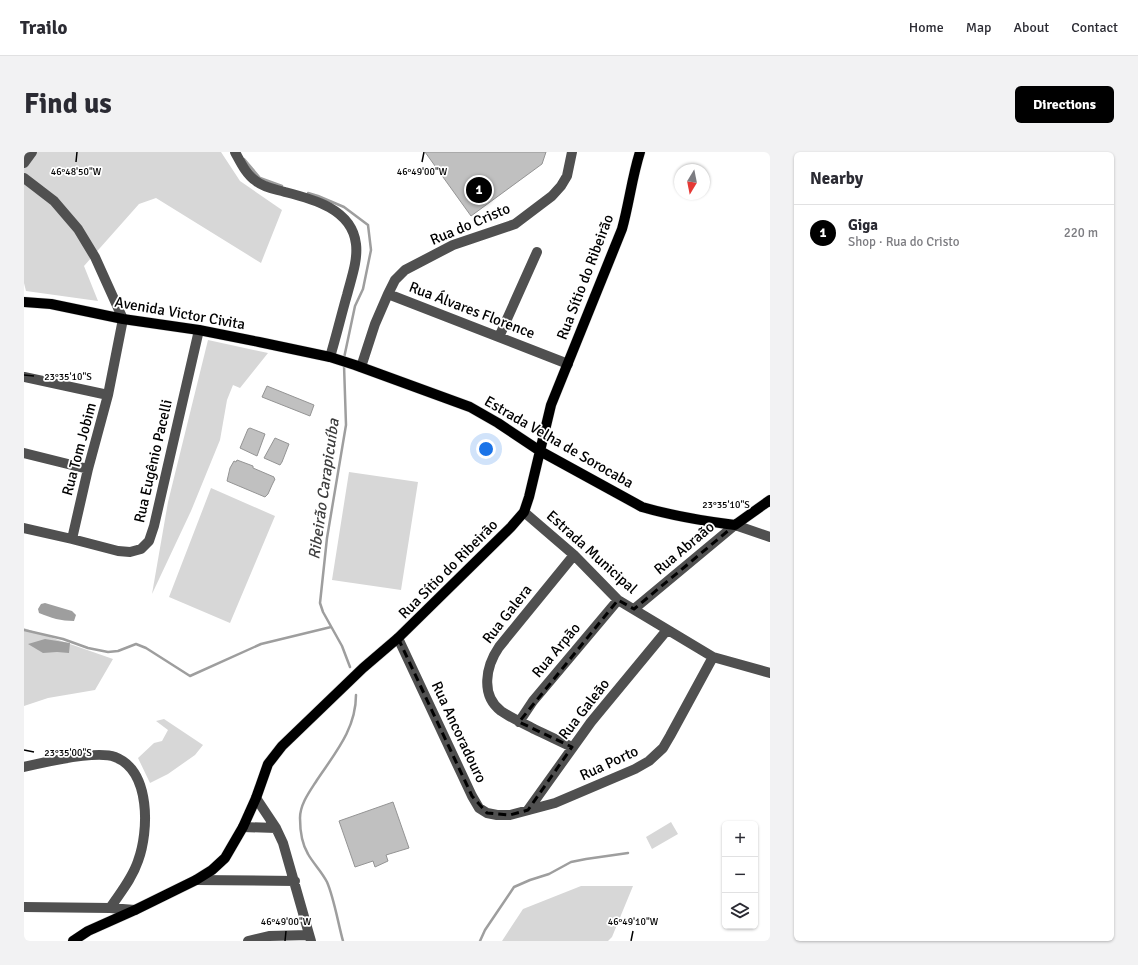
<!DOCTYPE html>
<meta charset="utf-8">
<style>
body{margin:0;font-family:Signika,sans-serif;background:#f2f2f3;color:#2b2b33}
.controls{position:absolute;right:12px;bottom:12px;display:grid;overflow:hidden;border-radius:6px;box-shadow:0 1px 3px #0004}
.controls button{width:36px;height:36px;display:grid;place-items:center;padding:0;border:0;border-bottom:1px solid #e1e1e2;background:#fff;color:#2b2b33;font:20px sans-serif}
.compass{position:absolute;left:650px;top:12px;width:36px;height:36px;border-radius:50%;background:#fff;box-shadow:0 1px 3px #0004;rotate:190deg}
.you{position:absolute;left:462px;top:297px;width:14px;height:14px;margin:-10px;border:3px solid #fff;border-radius:50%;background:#1a73e8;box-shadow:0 0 0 6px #1a73e833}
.badge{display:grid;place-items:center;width:26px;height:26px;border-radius:50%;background:#000;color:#fff;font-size:13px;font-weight:700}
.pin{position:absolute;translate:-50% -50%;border:2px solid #fff;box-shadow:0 1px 4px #0006}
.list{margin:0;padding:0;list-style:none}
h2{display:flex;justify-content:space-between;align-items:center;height:52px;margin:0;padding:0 16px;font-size:17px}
h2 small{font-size:13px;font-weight:400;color:#7c7c81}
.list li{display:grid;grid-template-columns:26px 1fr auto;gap:12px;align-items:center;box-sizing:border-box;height:56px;padding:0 16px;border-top:1px solid #e1e1e2}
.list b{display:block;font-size:15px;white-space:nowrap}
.list p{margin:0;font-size:13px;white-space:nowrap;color:#7c7c81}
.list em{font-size:13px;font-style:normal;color:#7c7c81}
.icon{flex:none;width:22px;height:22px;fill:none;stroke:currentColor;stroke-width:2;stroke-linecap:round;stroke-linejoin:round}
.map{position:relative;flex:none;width:746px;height:789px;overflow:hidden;border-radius:6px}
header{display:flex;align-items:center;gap:24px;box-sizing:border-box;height:56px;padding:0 20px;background:#fff;border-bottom:1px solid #e1e1e2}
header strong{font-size:19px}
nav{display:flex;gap:22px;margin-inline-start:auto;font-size:14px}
.intro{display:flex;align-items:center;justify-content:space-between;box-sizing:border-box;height:96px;padding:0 24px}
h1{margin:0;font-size:28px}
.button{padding:10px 18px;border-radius:6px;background:#000;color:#fff;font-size:14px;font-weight:700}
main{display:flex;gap:24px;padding:0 24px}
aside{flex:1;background:#fff;border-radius:6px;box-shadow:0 1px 3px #0004}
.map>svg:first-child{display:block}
.green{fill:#d7d7d7}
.water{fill:#9e9e9e}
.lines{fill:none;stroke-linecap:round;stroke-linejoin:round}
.stream{stroke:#9e9e9e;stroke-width:2.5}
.building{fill:#c0c0c0;stroke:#949494}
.major-casing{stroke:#dbdbdb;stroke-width:11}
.minor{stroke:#505050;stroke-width:10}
.major{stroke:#000;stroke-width:10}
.marked{fill:none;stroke:#000;stroke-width:3;stroke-dasharray:8 5;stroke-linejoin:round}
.ticks{fill:none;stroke:#000;stroke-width:1.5}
.labels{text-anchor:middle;stroke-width:3.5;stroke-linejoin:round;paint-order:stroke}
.street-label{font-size:15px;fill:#000;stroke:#fff}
.water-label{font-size:16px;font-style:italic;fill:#3f3f3f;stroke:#fff}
.ticks-label{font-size:10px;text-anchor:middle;fill:#000;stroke:#fff;stroke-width:3.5;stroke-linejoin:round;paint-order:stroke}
</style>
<header>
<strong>Trailo</strong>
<nav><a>Home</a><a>Map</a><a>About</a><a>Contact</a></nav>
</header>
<div class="intro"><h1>Find us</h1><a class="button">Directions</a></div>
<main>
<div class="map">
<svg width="746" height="789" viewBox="0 0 746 789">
<rect width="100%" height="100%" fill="#fff"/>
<path class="green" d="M0,0h197l19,29 42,29 -21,53 -105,-65 -17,6 -55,62 14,35 -72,-10 -2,-8z
M184,188l60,13 -28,35 -7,-3 -6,15 -7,40 -29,71 -39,83 16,-92z
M325,320l69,10 -17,108 -69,-10z
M187,336l64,28 -45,107 -61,-26z
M0,476l89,31 -18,31 -47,8 -24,8z
M140,567l39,26 -8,10 -27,19 -18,9 -12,-25 16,-15 8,-2 6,-11 -12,-9z
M647,670l7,12 -26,15 -6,-12z
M557,734h52l-21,51 -4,4h-106l21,-32z"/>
<path class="water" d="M21,451l27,8 4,4 -2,6c-13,0 -23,-3 -35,-8l-1,-4 3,-5z
M21,487l25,4 -1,10 -12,-1 -14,1 -15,-9z"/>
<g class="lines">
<path class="stream" d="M220,7l16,19 22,8
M284,41l10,3 26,11 24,18 3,25 -8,39 -8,17 -11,52
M320,213l2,60 -19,113 -7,65 3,9 19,34 8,21
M0,478l39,9 25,9 20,4 10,-1 18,-7 10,4 44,28 71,-32 70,-17
M319,789c-5,-18 -9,-43 -16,-59 -5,-10 -14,-19 -19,-28 -6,-10 -8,-25 -8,-36 0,-14 10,-27 17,-38 18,-27 39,-51 39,-85
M456,789l5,-11 29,-43 16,-7 19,-6 22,-12 15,-3 42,-6"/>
</g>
<path class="building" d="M401,0h121l-4,12 -71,52z
M243,234l47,19 -4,11 -48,-19z
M226,276l15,6 -8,22 -17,-8 8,-19z
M251,286l14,6 -7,18 -2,3 -16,-7z
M213,308l16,6v2l21,9v1l1,1 -3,6 -4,9 -3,3 -38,-16 3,-13 4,-7 2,1z
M369,650l16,46 -23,7 2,6 -13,6 -2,-6 -18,6 -16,-46z"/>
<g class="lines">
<g class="major-casing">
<path id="major" d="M0,150l27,2 72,15 76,11 60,12 71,15 25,8 115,42 28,16 42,28 102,56c31,9 61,14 93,18l35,-25
M49,789l15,-10 47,-21 61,-30 16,-10 13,-12 18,-31 13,-29 12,-34 14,-18 81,-78 35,-30 113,-111 13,-15 5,-15 22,-92 71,-176c7,-25 10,-52 18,-77"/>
</g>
<path class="minor" d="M211,0c6,11 11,22 21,29 8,7 19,8 29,11 28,7 67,17 71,52 2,17 -5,35 -9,51 -6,21 -11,42 -17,62
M0,11l8,-11
M0,26l30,23 24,28 17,28 28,62 -15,76 -20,74 -16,70
M364,142l180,70
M475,185l38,-85
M337,215l14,-43 13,-30 7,-14 10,-10 48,-25 62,-21 37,-28 9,-10 6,-10 5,-24
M0,225l84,18
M0,301l64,16
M500,360l50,43 44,45 95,57 57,16
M0,376l48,11 46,12 12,1 11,-3 8,-8 5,-15 45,-196
M610,457l101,-84 35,12
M374,486l74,158 7,12 8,5 10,2h13l45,-12 80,-34 14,-8 14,-13 7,-12 43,-79
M495,570l14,-21 85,-101
M548,595c-13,-6 -25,-12 -38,-18 -11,-6 -23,-11 -33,-18 -21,-16 -15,-45 -2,-64l75,-92
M0,615c21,-5 72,-17 91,-10 36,14 34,74 23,104 -6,18 -18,32 -28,47
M232,646l20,30 7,15 28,98
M504,658l63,-88 76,-92
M219,675l33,1
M172,728l99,1
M0,755l86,1 25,2
M224,789l21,-5 40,-1"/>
<use href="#major" class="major"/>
</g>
<path class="marked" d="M516,299l102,56 37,10 56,8 -101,84 -16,-9 -99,122 53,25 -44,63 -18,5 -23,-2 -15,-17 -74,-158 126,-126z"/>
<path class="ticks" d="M52,10l1,-10M398,10l2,-10M0,223l10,1M736,352l10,2M0,598l10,2M261,789l1,-10M607,789l2,-10"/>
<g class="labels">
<g class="street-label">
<text transform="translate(446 72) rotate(-23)" y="5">Rua do Cristo</text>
<text transform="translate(561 125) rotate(-69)" y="5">Rua Sítio do Ribeirão</text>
<text transform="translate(448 158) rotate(21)" y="5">Rua Álvares Florence</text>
<text transform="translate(156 161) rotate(10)" y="5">Avenida Victor Civita</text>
<text transform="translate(535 290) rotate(30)" y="5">Estrada Velha de Sorocaba</text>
<text transform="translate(55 297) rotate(-75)" y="5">Rua Tom Jobim</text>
<text transform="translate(129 309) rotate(-77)" y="5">Rua Eugênio Pacelli</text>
<text transform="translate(660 396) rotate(-40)" y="5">Rua Abraão</text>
<text transform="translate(568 400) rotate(42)" y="5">Estrada Municipal</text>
<text transform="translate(424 417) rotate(-45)" y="5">Rua Sítio do Ribeirão</text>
<text transform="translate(483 462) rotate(-52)" y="5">Rua Galera</text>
<text transform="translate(532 498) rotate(-50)" y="5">Rua Arpão</text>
<text transform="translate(560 557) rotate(-52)" y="5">Rua Galeão</text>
<text transform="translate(435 580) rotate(65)" y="5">Rua Ancoradouro</text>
<text transform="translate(585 611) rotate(-25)" y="5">Rua Porto</text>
</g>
<g class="water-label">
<text transform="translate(299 337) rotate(-82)" y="6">Ribeirão Carapicuíba</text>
</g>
</g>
<g class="ticks-label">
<text x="52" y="23">46°48'50"W</text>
<text x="398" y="23">46°49'00"W</text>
<text x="44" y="228">23°35'10"S</text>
<text x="702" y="356">23°35'10"S</text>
<text x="44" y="604">23°35'00"S</text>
<text x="262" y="773">46°49'00"W</text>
<text x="609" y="773">46°49'10"W</text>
</g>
</svg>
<div class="controls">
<button>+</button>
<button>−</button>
<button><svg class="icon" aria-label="layers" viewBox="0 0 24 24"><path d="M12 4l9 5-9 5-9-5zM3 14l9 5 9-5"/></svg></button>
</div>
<svg class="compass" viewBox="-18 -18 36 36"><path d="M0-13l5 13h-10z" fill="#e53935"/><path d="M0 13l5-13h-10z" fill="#7c7c81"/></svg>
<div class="you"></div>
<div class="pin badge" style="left:455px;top:38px">1</div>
</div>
<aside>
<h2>Nearby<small></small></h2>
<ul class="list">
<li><span class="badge">1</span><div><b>Giga</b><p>Shop · Rua do Cristo</p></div><em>220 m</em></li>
</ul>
</aside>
</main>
